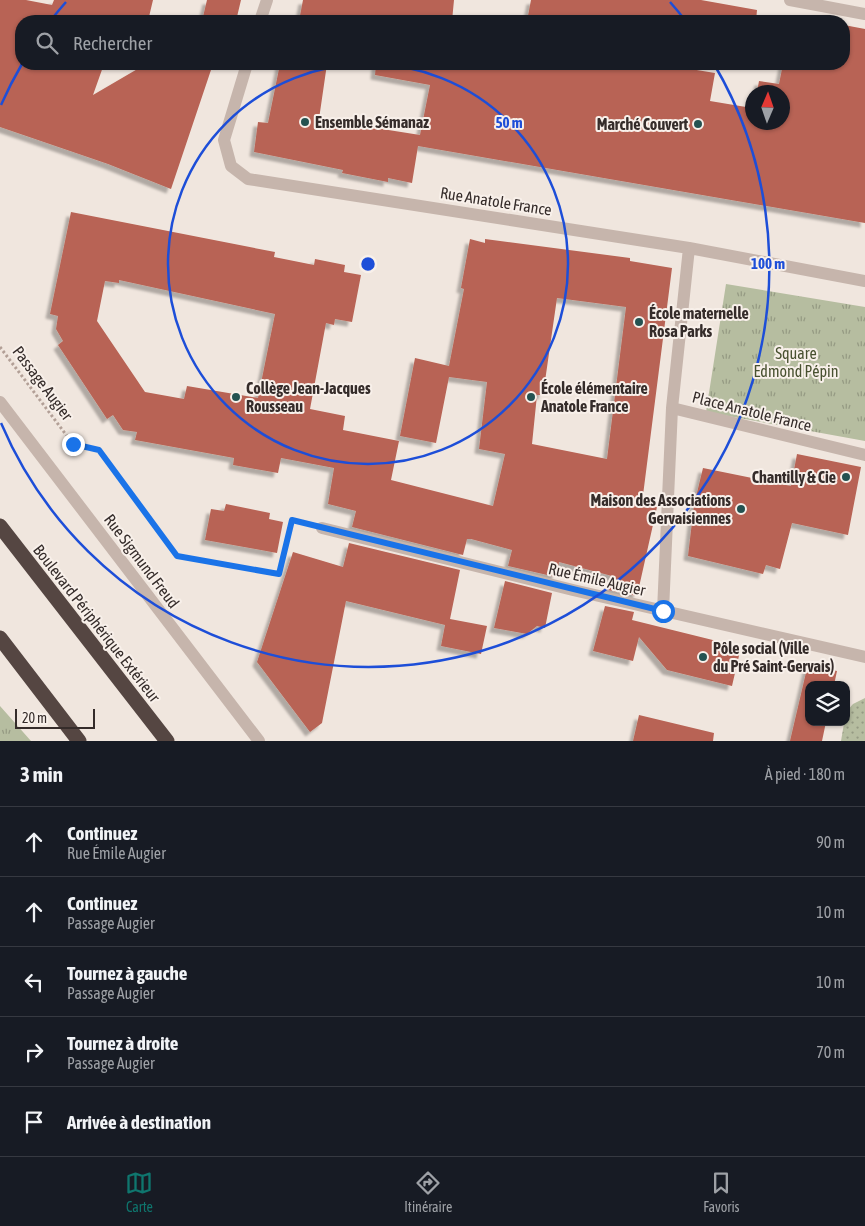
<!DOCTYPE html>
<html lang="fr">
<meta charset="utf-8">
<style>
body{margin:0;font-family:"Asap Condensed",sans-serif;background:#20242c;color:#f1f3f6}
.controls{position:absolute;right:15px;bottom:15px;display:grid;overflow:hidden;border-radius:10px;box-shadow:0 1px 4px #0004}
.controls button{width:45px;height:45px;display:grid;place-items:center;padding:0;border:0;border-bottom:1px solid #363941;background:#171b24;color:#f1f3f6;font:25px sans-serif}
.compass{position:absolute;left:745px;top:85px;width:45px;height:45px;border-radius:50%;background:#171b24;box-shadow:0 1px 4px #0004;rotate:2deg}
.scale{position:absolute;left:15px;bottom:12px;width:80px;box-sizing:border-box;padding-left:5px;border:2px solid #352c2a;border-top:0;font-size:14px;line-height:18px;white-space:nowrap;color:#352c2a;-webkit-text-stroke:4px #f8f0ea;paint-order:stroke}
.stop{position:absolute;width:15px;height:15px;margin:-11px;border:4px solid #1a73e8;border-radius:50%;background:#fff}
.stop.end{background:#1a73e8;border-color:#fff;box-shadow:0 1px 5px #0008}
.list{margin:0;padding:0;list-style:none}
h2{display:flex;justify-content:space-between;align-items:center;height:65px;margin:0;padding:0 20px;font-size:21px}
h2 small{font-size:16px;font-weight:400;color:#9ea1a6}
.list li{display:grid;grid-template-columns:32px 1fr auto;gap:15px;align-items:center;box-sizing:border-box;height:70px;padding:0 20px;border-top:1px solid #363941}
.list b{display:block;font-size:19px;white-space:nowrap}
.list p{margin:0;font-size:16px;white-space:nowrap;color:#9ea1a6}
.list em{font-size:16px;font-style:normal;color:#9ea1a6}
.icon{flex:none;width:28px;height:28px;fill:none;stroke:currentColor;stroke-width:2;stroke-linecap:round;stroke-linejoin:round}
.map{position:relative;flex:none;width:865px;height:741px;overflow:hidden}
.search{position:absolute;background:#171b24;box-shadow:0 1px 4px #0004;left:15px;right:15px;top:15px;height:55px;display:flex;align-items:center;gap:12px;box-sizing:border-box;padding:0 18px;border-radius:20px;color:#9ea1a6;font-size:19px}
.sheet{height:415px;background:#171b24}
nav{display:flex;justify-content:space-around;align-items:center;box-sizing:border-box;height:70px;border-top:1px solid #363941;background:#171b24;font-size:14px;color:#9ea1a6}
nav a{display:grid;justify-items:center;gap:2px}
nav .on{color:#0f766e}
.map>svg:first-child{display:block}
.grass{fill:url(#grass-dots)}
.park{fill:url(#park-tufts)}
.building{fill:#b86354;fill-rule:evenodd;filter:url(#shadow)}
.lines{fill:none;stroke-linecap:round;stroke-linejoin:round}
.path{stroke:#b29f96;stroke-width:3;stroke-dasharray:2.5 2.5;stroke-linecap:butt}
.minor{stroke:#c6b5ac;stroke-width:12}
.highway{stroke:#554642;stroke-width:15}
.route{stroke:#1a73e8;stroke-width:6}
.ring{fill:none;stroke:#1d4ed8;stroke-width:2.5}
.poi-dot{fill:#245251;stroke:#f8f0ea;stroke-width:2}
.labels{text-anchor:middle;stroke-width:4;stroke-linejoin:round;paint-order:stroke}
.poi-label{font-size:16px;font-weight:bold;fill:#352c2a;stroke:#f8f0ea;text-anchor:start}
.street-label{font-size:16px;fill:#352c2a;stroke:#f8f0ea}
.park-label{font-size:16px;fill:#485130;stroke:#f8f0ea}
.centre{fill:#1d4ed8;stroke:#f8f0ea;stroke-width:2.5}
.ring-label{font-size:15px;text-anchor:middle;font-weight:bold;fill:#1d4ed8;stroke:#f8f0ea;stroke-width:4;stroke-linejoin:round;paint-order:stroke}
</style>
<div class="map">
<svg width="865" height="741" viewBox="0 0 865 741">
<defs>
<pattern id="grass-dots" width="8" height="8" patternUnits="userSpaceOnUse" patternTransform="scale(1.25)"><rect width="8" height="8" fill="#b6bda0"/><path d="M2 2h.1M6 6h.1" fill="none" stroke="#959a83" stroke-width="1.8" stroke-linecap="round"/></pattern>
<pattern id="park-tufts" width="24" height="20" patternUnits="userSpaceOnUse" patternTransform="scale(1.25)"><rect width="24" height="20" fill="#b6bda0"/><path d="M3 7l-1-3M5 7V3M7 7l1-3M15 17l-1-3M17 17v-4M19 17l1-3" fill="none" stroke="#959a83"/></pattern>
<filter id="shadow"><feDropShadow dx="-4.5" dy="4.5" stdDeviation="1" flood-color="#0004"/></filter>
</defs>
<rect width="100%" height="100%" fill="#f0e6de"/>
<path class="grass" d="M865,698v43h-24l5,-29 7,-8z"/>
<path class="park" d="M726,284l139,23v134l-159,-29z
M0,706l31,35h-31z"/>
<path class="building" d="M0,0h26l26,5 2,-5h99l-5,21h-127v43h83l-11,31 53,-31h67l-42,125 -63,-25 -108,-37z
M207,0h34l-5,21h-34z
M303,0h151l-2,21h-153z
M531,0h170l56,10 -1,11h-229z
M844,25l21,4v194l-447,-77 -6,37 -24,-5v4l-46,-9 1,-3 -89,-18 4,-30 10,1 12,-59h47l-8,55 101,16 10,-50 -55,-10 1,-11h284l55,9 -5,28 42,7v14h30v-30h-25l2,-11 20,3 4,-20h61z
M71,212l204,40 -1,5 40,8 1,-6 30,6 -1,7 17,3 -9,47 -17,-3 -1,6 -8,-2 -16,86 35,7 -2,14 56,11 -8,39 102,26 12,-52 -26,-5 8,-67 -38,-5 -13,66 -36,-7 15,-78 34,8 15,-77 -3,-1 9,-49 15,4v-4l145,19v3l42,7 -30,235 15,4 -20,89 -29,-6 4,-14 -53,-14 -3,15 -48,-11 4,-16 -41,-11h-4l-4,16 -111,-28 4,-16 -28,-7 6,-36 -53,-10 -3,15 -45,-8 1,-7 -99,-18 2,-8 -14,-2 -10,-15 -6,4 -49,-74 5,-4 -7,-12 2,-13 -8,-2zM119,280l156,34 -17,84 -71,-12 -3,13 -39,-7 -48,-71 8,-40 14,2zM557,298l69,9 -19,152 -75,-15 5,-49h6z
M797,454l64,13 -13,68 -56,-12 -12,46 -14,-4 -3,9 -75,-18 6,-51 9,-37 88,18z
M226,504l44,9 -1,6 14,3 -6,31 -72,-13 6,-31 13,2z
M349,543l111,27 -10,49 37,7 -6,28 -40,-8 4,-21 -99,-24 -24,122 -12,9 -53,-70 36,-110 50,15z
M505,581l47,12 -7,35 -8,-2 -10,8 -33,-6z
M605,606l29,6 -2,8 109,27 -9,39 -65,-16 -28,-33 -6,24 -40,-10z
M808,664l29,7 -3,14h-25v37h17l-4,19h-32z
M639,715l75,18 -1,8h-80z"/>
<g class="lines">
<path class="path" d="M0,347l73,97 26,6 78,106 102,19 13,-55 12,3"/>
<path class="minor" d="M790,0l75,14
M260,21l7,-21
M247,64l-23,76 7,26 17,13 441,69 176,33
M689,248l-17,160 193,47
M0,402l259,339
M322,528l251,62 292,67
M663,611l9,-203"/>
<path class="highway" d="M0,526l167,215
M0,638l79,103"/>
</g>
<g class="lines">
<path class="route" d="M73,444l26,6 78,106 102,18 13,-54 371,91"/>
</g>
<g class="ring">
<circle cx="368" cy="264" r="200"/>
<path d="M1 105A400 400 0 0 1 22 64M51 20A400 400 0 0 1 66 2M670 2A400 400 0 0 1 685 20M714 64A400 400 0 1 1 1 423"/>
</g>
<g class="poi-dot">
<circle cx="305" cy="122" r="5"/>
<circle cx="698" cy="124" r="5"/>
<circle cx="639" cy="322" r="5"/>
<circle cx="236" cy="397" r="5"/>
<circle cx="531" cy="397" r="5"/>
<circle cx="846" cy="477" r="5"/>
<circle cx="741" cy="509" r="5"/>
<circle cx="703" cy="657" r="5"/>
</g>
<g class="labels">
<g class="poi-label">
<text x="315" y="128">Ensemble Sémanaz</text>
<text x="688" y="130" text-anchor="end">Marché Couvert</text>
<text x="649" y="319">École maternelle<tspan x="649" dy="18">Rosa Parks</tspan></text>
<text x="246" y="394">Collège Jean-Jacques<tspan x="246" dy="18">Rousseau</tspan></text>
<text x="541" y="394">École élémentaire<tspan x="541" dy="18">Anatole France</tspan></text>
<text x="836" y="483" text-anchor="end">Chantilly &amp; Cie</text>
<text x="731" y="506" text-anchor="end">Maison des Associations<tspan x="731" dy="18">Gervaisiennes</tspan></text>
<text x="713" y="654">Pôle social (Ville<tspan x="713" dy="18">du Pré Saint-Gervais)</tspan></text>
</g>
<g class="street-label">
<text transform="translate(496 201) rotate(9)" y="6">Rue Anatole France</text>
<text transform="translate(43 383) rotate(53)" y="6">Passage Augier</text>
<text transform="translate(752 411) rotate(14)" y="6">Place Anatole France</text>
<text transform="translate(142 561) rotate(53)" y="6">Rue Sigmund Freud</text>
<text transform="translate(597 579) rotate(13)" y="6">Rue Émile Augier</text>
<text transform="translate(97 623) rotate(52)" y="6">Boulevard Périphérique Extérieur</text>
</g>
<g class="park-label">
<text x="796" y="359">Square<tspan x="796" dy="18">Edmond Pépin</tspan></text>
</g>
</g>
<circle cx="368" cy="264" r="8" class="centre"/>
<g class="ring-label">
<text x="509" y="128">50 m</text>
<text x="768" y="269">100 m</text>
</g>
</svg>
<div class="controls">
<button><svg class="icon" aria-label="layers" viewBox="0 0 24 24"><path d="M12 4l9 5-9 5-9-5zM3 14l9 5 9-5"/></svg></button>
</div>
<svg class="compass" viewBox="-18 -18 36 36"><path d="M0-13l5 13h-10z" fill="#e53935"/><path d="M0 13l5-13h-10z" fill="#9ea1a6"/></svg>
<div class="scale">20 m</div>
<div class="stop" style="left:663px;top:611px"></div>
<div class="stop end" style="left:73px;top:444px"></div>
<div class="search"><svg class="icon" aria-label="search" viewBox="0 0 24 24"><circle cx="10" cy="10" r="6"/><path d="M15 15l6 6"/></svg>Rechercher</div>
</div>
<section class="sheet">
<h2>3 min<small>À pied · 180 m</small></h2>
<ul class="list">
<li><svg class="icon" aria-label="ahead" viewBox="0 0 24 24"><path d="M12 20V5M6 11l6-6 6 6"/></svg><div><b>Continuez</b><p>Rue Émile Augier</p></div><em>90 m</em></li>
<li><svg class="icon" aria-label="ahead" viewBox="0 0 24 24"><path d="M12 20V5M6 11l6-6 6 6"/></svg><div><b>Continuez</b><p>Passage Augier</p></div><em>10 m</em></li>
<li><svg class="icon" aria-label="left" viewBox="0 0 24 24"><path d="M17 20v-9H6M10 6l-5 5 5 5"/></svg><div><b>Tournez à gauche</b><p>Passage Augier</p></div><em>10 m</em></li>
<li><svg class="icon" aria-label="right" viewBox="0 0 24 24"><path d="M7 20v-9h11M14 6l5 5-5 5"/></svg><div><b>Tournez à droite</b><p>Passage Augier</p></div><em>70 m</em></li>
<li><svg class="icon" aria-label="arrive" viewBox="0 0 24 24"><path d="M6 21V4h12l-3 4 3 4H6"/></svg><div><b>Arrivée à destination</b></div></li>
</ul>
</section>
<nav>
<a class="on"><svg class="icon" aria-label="map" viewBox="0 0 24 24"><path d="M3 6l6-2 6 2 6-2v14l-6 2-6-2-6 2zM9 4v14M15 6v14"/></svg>Carte</a>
<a><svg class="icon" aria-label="directions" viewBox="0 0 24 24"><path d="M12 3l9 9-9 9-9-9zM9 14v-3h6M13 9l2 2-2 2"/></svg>Itinéraire</a>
<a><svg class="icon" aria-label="saved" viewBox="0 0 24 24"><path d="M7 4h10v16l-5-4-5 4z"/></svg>Favoris</a>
</nav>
